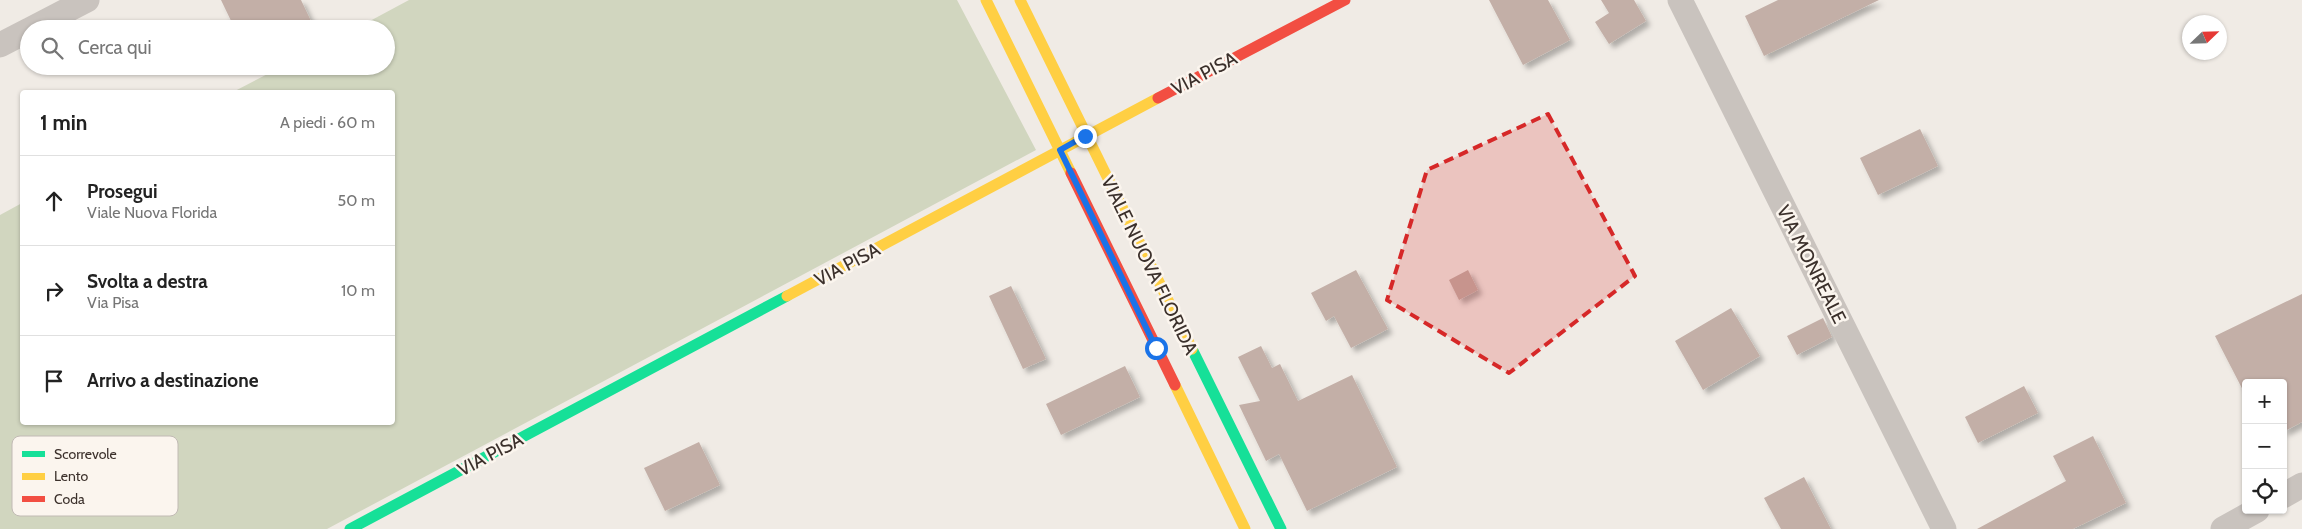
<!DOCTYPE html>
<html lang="it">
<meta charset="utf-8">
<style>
body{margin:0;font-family:Cabin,sans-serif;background:#f2f2f2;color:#222}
.controls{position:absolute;right:15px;bottom:15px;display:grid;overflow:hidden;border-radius:5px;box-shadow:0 1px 4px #0004}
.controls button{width:45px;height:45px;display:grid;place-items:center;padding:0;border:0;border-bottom:1px solid #e0e0e0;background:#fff;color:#222;font:25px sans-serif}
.compass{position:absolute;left:2182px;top:15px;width:45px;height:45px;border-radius:50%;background:#fff;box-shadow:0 1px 4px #0004;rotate:67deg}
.stop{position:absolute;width:15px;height:15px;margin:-11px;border:4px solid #1a73e8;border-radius:50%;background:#fff}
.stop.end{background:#1a73e8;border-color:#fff;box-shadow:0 1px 5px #0008}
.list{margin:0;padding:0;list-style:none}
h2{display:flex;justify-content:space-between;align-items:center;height:65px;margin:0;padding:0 20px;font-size:21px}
h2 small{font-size:16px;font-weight:400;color:#767676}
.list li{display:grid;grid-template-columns:32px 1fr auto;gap:15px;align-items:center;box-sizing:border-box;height:90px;padding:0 20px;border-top:1px solid #e0e0e0}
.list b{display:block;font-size:19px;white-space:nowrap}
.list p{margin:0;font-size:16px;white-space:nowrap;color:#767676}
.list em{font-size:16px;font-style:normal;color:#767676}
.icon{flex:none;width:28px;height:28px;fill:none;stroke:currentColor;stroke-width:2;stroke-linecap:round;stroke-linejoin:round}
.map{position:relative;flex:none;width:2302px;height:529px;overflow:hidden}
.search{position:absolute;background:#fff;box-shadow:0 1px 4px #0004;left:20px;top:20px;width:375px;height:55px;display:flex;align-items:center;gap:12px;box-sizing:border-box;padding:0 18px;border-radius:28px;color:#767676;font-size:19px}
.panel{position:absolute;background:#fff;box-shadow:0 1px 4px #0004;left:20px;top:90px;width:375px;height:335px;border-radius:5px}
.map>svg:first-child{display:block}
.green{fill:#d1d6bf}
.building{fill:#c3afa7;filter:url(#shadow)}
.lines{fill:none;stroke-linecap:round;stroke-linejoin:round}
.street{stroke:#c9c3be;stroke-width:25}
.fast{stroke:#16e098;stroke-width:11}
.slow{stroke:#ffcf43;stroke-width:11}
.jam{stroke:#f24e42;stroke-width:11}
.route{stroke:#1a73e8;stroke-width:6}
.marked{fill:#d62828;fill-opacity:0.2;stroke:#d62828;stroke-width:4;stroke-dasharray:10 6;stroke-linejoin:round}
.labels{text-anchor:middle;stroke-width:5;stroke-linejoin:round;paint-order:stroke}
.street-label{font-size:19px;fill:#3b302b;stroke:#fbf5ee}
.key{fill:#fbf5ee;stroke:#c1bab4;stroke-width:1}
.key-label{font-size:14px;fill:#3b302b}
</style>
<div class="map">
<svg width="2302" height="529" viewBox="0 0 2302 529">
<defs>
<filter id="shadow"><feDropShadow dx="4.5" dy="4.5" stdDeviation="2.5" flood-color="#0004"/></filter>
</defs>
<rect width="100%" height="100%" fill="#f0ebe5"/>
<path class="green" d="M409,0h548l79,150 -709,379h-327v-314l22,-12v219h370v-330h-159l50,-26h103v-37h-31z"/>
<path class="building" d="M221,0h80l10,21 -16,8h-60z
M1489,0h59l22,40 -47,25z
M1601,0h33l12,21 -37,23 -14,-22 14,-9z
M1778,0h101l-115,56 -19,-40z
M1920,129l18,37 -60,29 -18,-37z
M1356,270l32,59 -37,19 -17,-32 -8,5 -15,-28z
M1468,270l10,20 -19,10 -10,-20z
M1011,286l35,73 -23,10 -34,-73z
M2302,294v128l-19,10v-49h-37v13l-31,-60z
M1731,308l29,48 -57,34 -28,-49z
M1823,318l9,19 -35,18 -10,-19z
M1261,346l11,22 8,-4 18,37 54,-26 45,92 -90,44 -28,-57 -13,7 -27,-56 21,-4 -22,-44z
M1125,366l15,31 -79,38 -15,-31z
M2024,386l14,27 -60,30 -13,-26z
M2093,436l33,67 -53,26h-96l89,-48 -13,-25z
M699,442l21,43 -55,26 -21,-43z
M1804,477l27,52h-50l-17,-31z"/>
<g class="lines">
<path class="street" d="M1680,0l264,529
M31,29l56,-29
M0,45l29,-15
M2283,496l19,-11
M2223,529l34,-19"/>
<path class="fast" d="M1192,349l89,180
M350,529l437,-233"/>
<path class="slow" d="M986,0l85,173
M1020,0l172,349
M787,296l371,-198
M1175,385l70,144"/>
<path class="jam" d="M1158,98l187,-98
M1071,173l104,212"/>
</g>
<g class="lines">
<path class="route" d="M1085,136l-25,14 96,198"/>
</g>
<path class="marked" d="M1548,114l87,162 -126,97 -122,-73 40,-130z"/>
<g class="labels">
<g class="street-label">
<text transform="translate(1204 73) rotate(-28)" y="7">VIA PISA</text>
<text transform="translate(847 264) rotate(-28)" y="7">VIA PISA</text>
<text transform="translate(1812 264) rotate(63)" y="7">VIA MONREALE</text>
<text transform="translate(1150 265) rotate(64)" y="7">VIALE NUOVA FLORIDA</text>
<text transform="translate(490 454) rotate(-28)" y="7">VIA PISA</text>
</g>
</g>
<rect x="12" y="436" width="166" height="80" rx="8" class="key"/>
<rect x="22" y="451" width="23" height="6" fill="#16e098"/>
<rect x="22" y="473" width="23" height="7" fill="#ffcf43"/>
<rect x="22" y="496" width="23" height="6" fill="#f24e42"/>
<g class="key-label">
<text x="54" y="459">Scorrevole</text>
<text x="54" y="481">Lento</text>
<text x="54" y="504">Coda</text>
</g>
</svg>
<div class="controls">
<button>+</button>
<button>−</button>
<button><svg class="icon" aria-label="locate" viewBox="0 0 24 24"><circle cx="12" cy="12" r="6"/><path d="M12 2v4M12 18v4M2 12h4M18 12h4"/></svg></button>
</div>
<svg class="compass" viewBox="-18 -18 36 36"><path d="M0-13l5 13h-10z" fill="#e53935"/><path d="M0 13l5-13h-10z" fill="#767676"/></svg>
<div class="stop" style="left:1156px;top:348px"></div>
<div class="stop end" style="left:1085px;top:136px"></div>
<div class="search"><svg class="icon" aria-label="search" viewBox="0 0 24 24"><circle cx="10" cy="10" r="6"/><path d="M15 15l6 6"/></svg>Cerca qui</div>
<section class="panel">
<h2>1 min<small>A piedi · 60 m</small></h2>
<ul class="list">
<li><svg class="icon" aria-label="ahead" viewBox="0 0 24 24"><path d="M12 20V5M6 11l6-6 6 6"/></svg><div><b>Prosegui</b><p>Viale Nuova Florida</p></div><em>50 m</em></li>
<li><svg class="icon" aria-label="right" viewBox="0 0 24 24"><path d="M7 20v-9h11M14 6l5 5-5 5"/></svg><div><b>Svolta a destra</b><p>Via Pisa</p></div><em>10 m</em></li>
<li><svg class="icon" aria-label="arrive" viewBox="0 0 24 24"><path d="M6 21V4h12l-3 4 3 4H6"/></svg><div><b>Arrivo a destinazione</b></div></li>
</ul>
</section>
</div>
